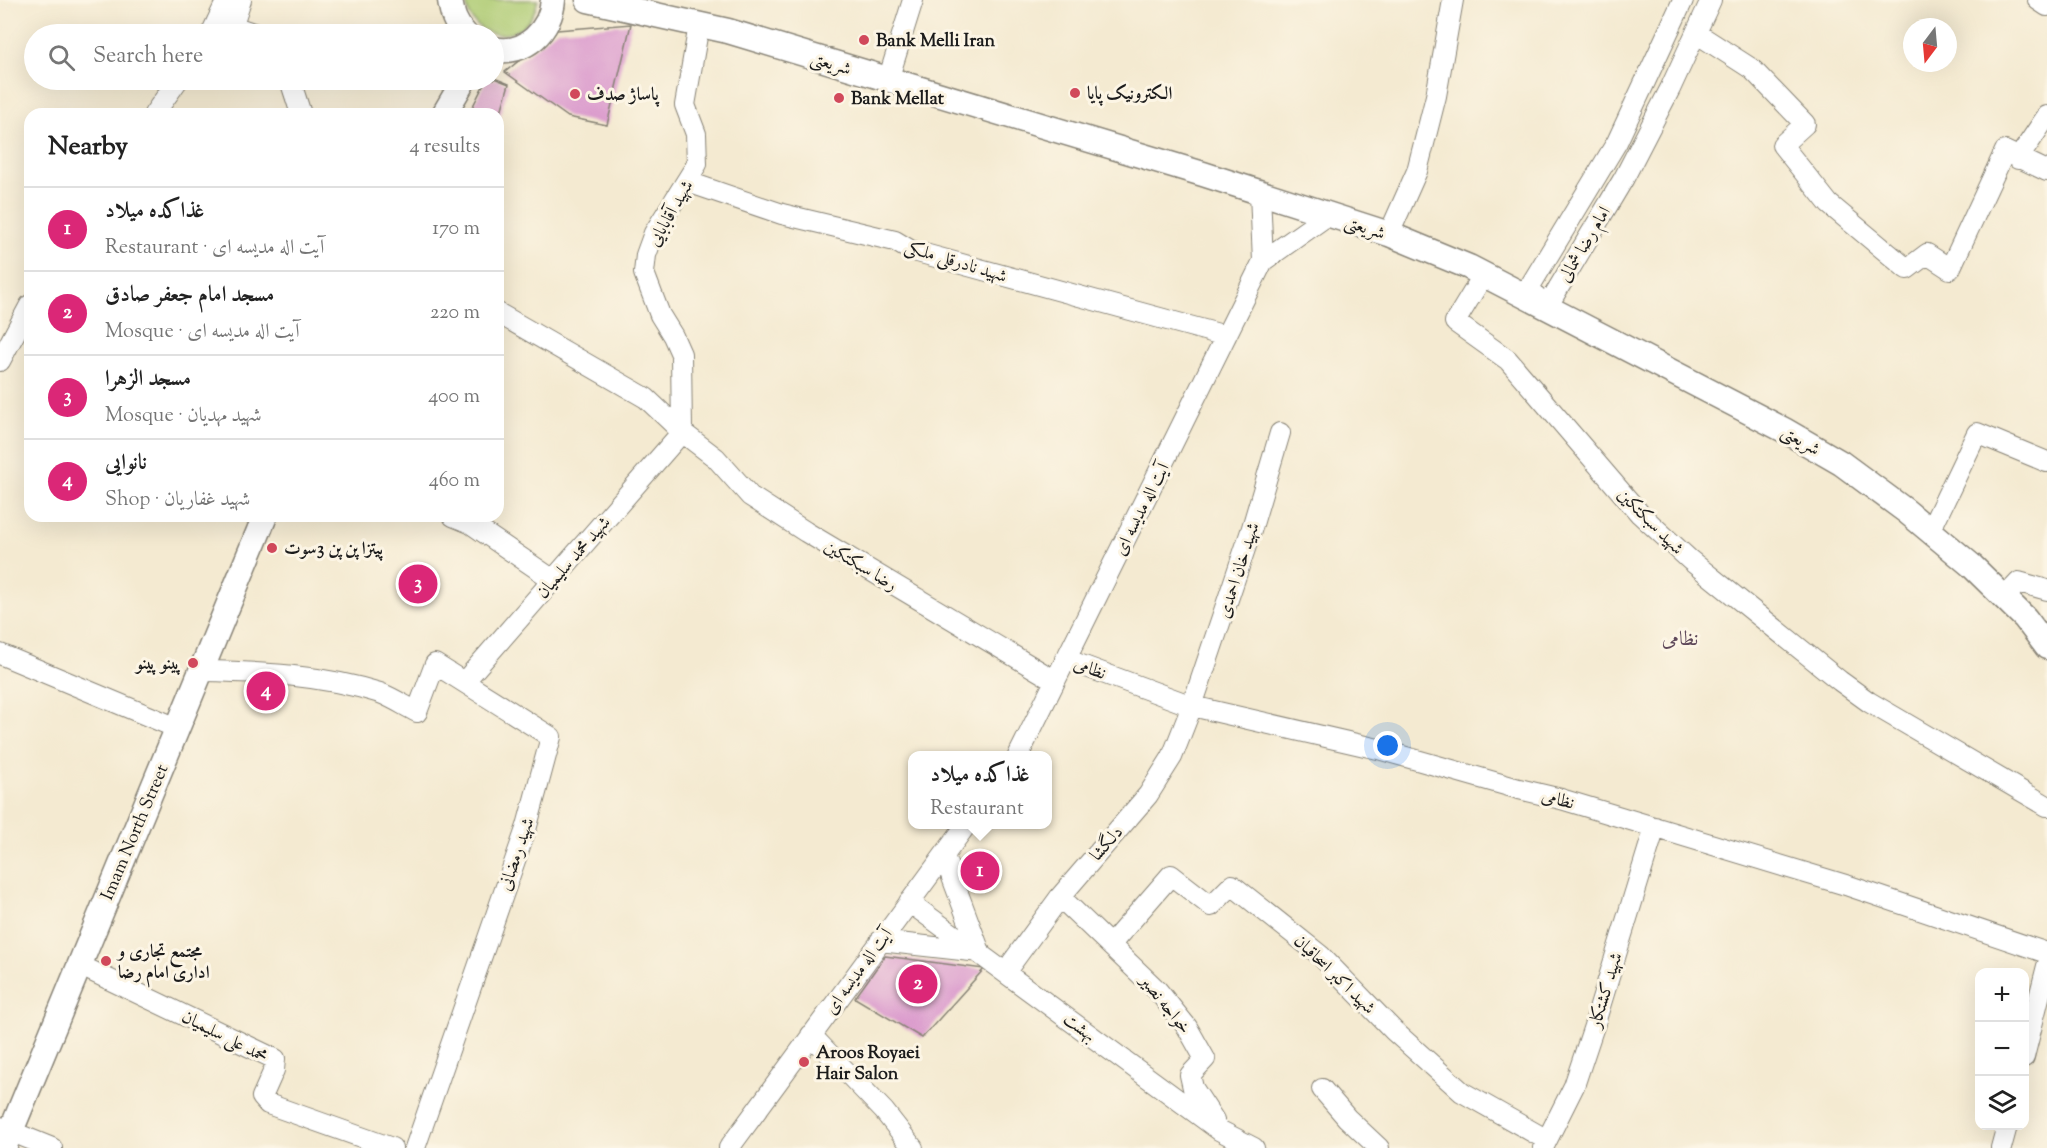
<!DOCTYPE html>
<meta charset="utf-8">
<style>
body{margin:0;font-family:"Sorts Mill Goudy",Amiri,serif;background:#f6f6f6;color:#222}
.controls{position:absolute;right:18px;bottom:18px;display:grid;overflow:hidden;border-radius:12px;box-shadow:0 6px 24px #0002}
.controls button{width:54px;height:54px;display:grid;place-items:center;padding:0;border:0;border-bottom:2px solid #e0e0e0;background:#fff;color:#222;font:30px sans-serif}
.compass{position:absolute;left:1903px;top:18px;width:54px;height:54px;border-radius:50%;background:#fff;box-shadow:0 6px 24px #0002;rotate:196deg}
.you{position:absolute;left:1388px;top:746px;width:21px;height:21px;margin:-15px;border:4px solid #fff;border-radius:50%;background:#1a73e8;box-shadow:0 0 0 9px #1a73e833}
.badge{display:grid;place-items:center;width:39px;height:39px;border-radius:50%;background:#db2777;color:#fff;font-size:20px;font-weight:700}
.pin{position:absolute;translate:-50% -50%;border:3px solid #fff;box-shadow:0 2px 6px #0006}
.popup{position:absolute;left:908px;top:751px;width:144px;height:78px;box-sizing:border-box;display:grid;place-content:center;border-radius:12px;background:#fff;filter:drop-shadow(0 2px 4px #0005);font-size:20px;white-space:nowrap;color:#767676}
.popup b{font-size:22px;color:#222}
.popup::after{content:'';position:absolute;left:50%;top:100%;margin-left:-12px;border:12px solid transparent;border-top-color:#fff}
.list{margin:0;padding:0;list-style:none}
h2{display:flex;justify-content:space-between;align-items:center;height:78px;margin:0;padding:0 24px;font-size:26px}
h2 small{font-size:20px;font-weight:400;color:#767676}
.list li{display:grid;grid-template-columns:39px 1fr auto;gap:18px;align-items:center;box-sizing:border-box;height:84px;padding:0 24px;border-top:2px solid #e0e0e0}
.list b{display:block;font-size:22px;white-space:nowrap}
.list p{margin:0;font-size:20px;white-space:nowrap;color:#767676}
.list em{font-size:20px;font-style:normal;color:#767676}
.icon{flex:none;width:33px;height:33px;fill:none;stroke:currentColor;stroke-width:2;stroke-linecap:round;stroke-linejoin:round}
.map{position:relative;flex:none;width:2047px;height:1148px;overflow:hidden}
.search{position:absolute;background:#fff;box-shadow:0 6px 24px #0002;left:24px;top:24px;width:480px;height:66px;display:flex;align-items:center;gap:15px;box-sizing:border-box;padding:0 21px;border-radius:33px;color:#767676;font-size:22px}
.panel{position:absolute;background:#fff;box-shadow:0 6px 24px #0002;left:24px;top:108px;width:480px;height:414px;border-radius:18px}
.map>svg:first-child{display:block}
.green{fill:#adcb72;stroke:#647447;stroke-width:1.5}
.building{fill:#db9ccd}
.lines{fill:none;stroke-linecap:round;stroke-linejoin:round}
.minor-casing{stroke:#888376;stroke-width:22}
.major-casing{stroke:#888376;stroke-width:27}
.minor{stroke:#fff;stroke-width:20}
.major{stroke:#fff;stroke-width:24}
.poi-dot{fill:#d1495b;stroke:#fcf5e5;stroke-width:2}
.labels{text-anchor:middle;stroke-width:6;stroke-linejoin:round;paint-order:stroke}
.poi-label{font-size:18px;font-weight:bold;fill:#1c1c1c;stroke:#fcf5e5;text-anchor:start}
.street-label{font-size:18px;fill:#1c1c1c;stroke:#fcf5e5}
.neighbourhood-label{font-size:20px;fill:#5f495a;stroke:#fcf5e5}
</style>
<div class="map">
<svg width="2047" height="1148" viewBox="0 0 2047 1148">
<rect width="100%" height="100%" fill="#fcf5e5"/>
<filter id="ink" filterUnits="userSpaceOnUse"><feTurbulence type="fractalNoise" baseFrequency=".0167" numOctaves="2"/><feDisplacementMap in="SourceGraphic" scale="12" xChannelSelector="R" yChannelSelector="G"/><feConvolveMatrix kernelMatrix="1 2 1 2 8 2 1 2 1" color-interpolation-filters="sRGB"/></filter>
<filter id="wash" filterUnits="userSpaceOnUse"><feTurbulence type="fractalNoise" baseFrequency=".008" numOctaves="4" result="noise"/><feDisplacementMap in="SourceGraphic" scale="24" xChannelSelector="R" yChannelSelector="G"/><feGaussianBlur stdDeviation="1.35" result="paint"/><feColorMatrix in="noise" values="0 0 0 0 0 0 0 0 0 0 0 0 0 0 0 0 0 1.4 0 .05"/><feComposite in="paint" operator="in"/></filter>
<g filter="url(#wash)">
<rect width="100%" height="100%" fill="#f4ead1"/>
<path class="green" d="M466,0h72c-10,49 -70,42 -72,0z"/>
<g id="blocks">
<path class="building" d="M631,24l-24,101 -39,-8 -63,-45 52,-42z
M494,78l15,6 -10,35 -1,-5h-29l17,-34h8z
M885,956l99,13 -62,69 -67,-40z"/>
</g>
</g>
<g filter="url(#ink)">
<use href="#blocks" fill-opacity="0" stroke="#888376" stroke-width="1.5"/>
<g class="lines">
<g class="minor-casing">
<path id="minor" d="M241,0l-7,21 4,7 18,6
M1683,0l-66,142 -87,144 8,16 15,-5 71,-119 46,-89 41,-89
M2038,0l9,6
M1696,33l56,36 53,55 -23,21 47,59 78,65 20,-15 23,15 55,-118 42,20
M211,34l16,-34
M290,80l11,34
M888,80l25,-80
M154,114l24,-34
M2018,159l29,-43
M688,182l94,32 113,27 15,9 316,86
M1389,234l28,-63 19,-75 17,-96
M1263,261l65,-46
M1484,274l-29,48 53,38 132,154 50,46 150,121 29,21 178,104
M498,313l148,85 36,34 34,26 34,38 56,36 248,148
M0,361l30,-56
M682,432l-1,-78 -8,-18 -13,-21 -16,-42 2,-18 8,-22 43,-69 -1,-30 -11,-29 14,-80
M453,516l17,7 82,56
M1930,531l47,-98 70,29
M2004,598l15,-16 28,8
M0,654l177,74
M1065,659l127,47 186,43 141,40 42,10 288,87 198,67
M201,671c60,1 121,4 179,22 13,5 25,13 37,19l18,-48 116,73 -24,89 -112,322
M464,682l218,-250
M1018,756l245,-495 -3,-68
M1060,897l98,94 29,36 18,32 -15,16 3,13 21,32
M909,902l310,228 35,18
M880,941l100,11 -36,-96
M1111,944l60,-69 40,31 21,-21 88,70 74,76 68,61 85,48
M79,965l196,94 -1,11 -12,27 6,7 124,44
M1006,971l54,-74 88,-102 24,-38 20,-51 59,-175 29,-98
M811,1035l73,76 29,37
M2024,1057l23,-91
M1322,1089l25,29 32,30
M0,1127l52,21
M729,1148l238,-324
M1543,1148l31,-62 20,-60 61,-199
M2001,1148l6,-22"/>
</g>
<g class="major-casing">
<path id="major" d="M450,0c2,14 5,24 15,34
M588,0l140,31 475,143 186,60 80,33 315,163 57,33 65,48 66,55 53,52 22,29
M494,49c31,7 57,-19 59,-49
M444,114l20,-34
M4,1148l261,-632"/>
</g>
<use href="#minor" class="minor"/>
<use href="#major" class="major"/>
</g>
</g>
<g class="poi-dot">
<circle cx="864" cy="40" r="6"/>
<circle cx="1075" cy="93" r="6"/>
<circle cx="575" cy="94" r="6"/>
<circle cx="839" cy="98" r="6"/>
<circle cx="272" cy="548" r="6"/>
<circle cx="193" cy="663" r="6"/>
<circle cx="106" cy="961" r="6"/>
<circle cx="804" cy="1062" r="6"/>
</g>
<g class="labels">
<g class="poi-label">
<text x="876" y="46">Bank Melli Iran</text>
<text x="1087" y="99">الکترونیک پایا</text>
<text x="587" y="100">پاساژ صدف</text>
<text x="851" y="104">Bank Mellat</text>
<text x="284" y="554">پیتزا پن پن 3سوت</text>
<text x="181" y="669" text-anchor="end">پینو پینو</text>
<text x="118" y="957">مجتمع تجاری و<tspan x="118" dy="21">اداری امام رضا</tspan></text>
<text x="816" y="1058">Aroos Royaei<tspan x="816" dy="21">Hair Salon</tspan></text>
</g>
<g class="street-label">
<text transform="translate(831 63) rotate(17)" y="6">شریعتی</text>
<text transform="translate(670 213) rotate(-60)" y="6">شهید آقابابایی</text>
<text transform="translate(1365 227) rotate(18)" y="6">شریعتی</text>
<text transform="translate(1584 244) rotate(-59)" y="6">امام رضا شمالی</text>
<text transform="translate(956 261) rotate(17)" y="6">شهید نادرقلی ملکی</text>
<text transform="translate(1801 440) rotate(30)" y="6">شریعتی</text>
<text transform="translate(1141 509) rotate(-63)" y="6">آیت اله مدیسه ای</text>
<text transform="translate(1651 521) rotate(45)" y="6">شهید سبکتکین</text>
<text transform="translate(573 557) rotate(-49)" y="6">شهید محمد سلیمیان</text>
<text transform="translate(861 565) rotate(31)" y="6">رضا سبکتکین</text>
<text transform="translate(1238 570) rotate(-72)" y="6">شهید خان احمدی</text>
<text transform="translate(1090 668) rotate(20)" y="6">نظامی</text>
<text transform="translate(1558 799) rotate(14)" y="6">نظامی</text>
<text transform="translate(134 832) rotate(-67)" y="6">Imam North Street</text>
<text transform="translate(1106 843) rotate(-49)" y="6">دلگشا</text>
<text transform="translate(516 854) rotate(-71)" y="6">شهید رمضانی</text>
<text transform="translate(858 971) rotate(-54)" y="6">آیت اله مدیسه ای</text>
<text transform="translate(1335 974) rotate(44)" y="6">شهید اکبر اسحاقیان</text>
<text transform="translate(1605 990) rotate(-73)" y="6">شهید کشتکار</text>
<text transform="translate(1166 1004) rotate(51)" y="6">خواجه نصیر</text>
<text transform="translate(1080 1027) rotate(37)" y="6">بهشت</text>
<text transform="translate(225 1036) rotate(27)" y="6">محمد علی سلیمیان</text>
</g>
<g class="neighbourhood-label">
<text x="1680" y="645">نظامی</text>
</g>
</g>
</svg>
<div class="controls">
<button>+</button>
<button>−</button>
<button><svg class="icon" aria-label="layers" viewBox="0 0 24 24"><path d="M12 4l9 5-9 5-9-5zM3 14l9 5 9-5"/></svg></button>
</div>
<svg class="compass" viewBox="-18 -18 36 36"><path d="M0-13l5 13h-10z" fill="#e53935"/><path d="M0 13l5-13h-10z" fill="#767676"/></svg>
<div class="you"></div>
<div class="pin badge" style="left:980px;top:871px">1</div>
<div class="popup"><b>غذاکده میلاد</b>Restaurant</div>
<div class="pin badge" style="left:918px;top:984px">2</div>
<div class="pin badge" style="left:418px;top:584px">3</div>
<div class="pin badge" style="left:266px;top:691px">4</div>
<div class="search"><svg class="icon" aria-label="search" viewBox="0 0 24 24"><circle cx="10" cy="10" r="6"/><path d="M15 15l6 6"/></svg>Search here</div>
<section class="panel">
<h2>Nearby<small>4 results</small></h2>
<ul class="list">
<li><span class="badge">1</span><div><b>غذاکده میلاد</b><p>Restaurant · آیت اله مدیسه ای</p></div><em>170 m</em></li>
<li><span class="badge">2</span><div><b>مسجد امام جعفر صادق</b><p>Mosque · آیت اله مدیسه ای</p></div><em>220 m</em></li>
<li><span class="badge">3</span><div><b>مسجد الزهرا</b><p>Mosque · شهید مهدیان</p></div><em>400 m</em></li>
<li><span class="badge">4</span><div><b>نانوایی</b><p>Shop · شهید غفاریان</p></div><em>460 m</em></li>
</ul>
</section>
</div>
